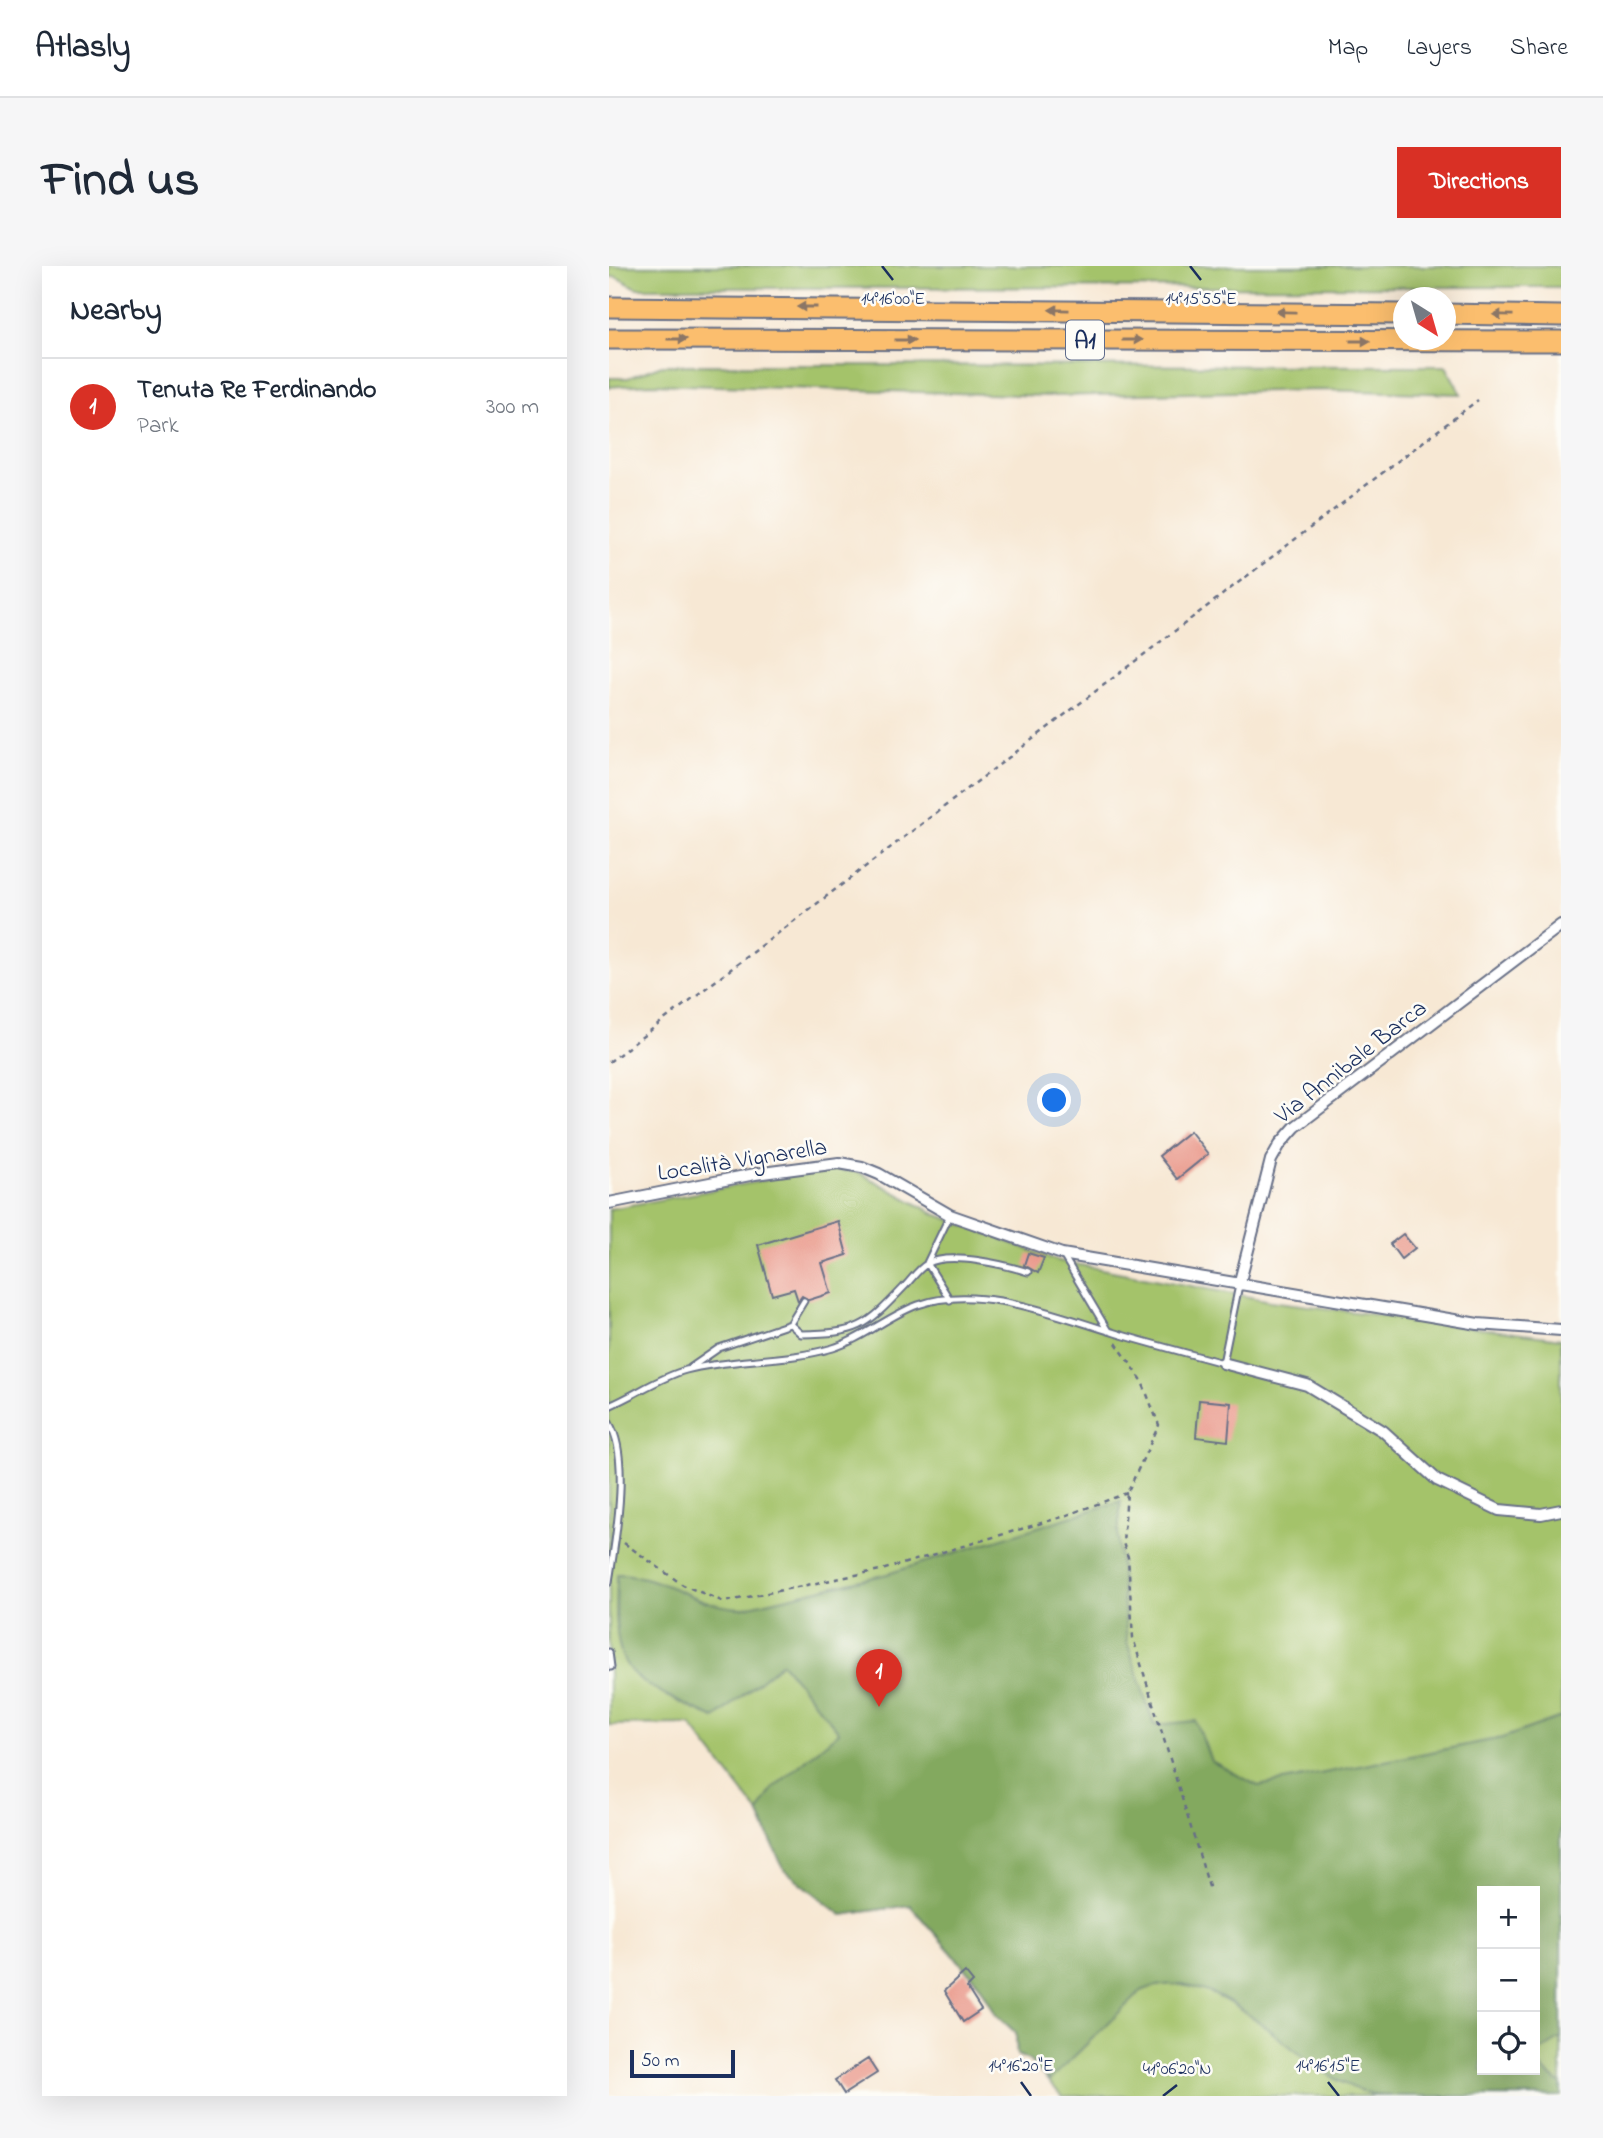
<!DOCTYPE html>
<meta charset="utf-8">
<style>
body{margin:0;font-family:"Indie Flower",sans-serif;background:#f6f6f7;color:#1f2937}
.controls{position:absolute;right:21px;bottom:21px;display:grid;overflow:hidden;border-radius:0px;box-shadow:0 7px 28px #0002}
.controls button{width:63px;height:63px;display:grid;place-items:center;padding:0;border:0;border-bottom:2px solid #e0e1e3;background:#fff;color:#1f2937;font:35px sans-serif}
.compass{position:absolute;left:784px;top:21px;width:63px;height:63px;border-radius:50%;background:#fff;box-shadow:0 7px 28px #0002;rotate:143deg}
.scale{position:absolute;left:21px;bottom:18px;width:105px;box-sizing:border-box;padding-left:7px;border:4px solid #1b2f5e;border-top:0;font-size:19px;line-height:24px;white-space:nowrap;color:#1b2f5e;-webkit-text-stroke:5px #fdfcf7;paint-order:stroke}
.you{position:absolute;left:446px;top:835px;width:24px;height:24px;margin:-18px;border:5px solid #fff;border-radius:50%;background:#1a73e8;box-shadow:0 0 0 10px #1a73e833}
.badge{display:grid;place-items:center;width:46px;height:46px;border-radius:50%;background:#d93025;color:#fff;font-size:23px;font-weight:700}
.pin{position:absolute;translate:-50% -58px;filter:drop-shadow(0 2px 4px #0008)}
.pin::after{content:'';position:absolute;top:37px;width:24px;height:21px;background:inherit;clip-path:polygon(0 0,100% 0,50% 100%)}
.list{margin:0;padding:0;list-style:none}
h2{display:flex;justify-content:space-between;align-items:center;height:91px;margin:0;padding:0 28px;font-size:30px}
h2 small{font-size:23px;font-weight:400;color:#747a83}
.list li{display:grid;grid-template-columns:46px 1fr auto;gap:21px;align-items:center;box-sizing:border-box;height:98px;padding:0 28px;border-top:2px solid #e0e1e3}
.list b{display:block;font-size:26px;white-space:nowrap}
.list p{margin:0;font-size:23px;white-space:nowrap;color:#747a83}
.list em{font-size:23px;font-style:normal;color:#747a83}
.icon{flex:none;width:38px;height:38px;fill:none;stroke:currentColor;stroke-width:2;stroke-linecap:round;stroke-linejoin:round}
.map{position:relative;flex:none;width:952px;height:1830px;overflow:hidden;border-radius:0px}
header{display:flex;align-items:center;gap:42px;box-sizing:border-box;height:98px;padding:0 35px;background:#fff;border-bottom:2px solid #e0e1e3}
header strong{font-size:33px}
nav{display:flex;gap:38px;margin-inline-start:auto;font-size:24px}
.intro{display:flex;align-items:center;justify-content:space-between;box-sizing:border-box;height:168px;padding:0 42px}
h1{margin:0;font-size:49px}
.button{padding:18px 32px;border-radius:0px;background:#d93025;color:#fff;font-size:24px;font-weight:700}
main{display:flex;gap:42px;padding:0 42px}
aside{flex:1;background:#fff;border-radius:0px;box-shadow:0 7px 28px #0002}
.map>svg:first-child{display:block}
.green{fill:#a4c36b;stroke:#607964;stroke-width:2;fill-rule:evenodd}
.forest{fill:#83a95f;stroke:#4f6c5e;stroke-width:2}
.building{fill:#ea9b8e}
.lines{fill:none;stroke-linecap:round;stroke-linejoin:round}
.lane-casing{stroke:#687087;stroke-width:9}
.street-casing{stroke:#687087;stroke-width:14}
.highway-casing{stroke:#687087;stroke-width:23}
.path{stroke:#687087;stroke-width:2.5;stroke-dasharray:5 5;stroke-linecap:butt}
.lane{stroke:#fff;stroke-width:5}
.street{stroke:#fff;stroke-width:10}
.highway{stroke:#fbbe6e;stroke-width:19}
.oneway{fill:#8b7666}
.ticks{fill:none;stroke:#1b2f5e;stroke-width:2.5}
.labels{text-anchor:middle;stroke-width:5;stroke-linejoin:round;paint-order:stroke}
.shield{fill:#fdfcf7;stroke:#5f6c8c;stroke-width:2}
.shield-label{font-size:23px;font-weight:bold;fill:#1b2f5e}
.street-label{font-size:24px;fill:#1b2f5e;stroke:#fdfcf7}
.ticks-label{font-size:18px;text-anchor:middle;fill:#1b2f5e;stroke:#fdfcf7;stroke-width:5;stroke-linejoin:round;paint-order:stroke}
</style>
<header>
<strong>Atlasly</strong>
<nav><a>Map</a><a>Layers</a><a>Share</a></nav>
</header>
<div class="intro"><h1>Find us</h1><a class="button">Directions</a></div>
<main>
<aside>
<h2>Nearby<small></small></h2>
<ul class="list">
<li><span class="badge">1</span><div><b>Tenuta Re Ferdinando</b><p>Park</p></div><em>300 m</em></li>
</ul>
</aside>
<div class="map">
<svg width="952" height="1830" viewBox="0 0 952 1830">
<rect width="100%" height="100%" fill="#fdfcf7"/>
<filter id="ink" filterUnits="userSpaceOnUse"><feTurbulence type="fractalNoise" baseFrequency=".0143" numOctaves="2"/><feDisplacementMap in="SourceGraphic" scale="14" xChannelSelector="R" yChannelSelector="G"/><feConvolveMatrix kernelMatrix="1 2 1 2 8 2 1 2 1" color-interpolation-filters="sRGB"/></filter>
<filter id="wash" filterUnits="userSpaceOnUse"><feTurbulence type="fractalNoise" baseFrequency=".00686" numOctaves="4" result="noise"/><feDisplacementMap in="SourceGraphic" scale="28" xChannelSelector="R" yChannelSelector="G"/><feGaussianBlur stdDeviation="1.57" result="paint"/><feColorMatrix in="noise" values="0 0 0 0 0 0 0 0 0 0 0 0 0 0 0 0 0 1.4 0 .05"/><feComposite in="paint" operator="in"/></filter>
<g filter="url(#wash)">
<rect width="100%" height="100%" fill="#f7e8d4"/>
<path class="green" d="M0,0h952v21l-924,1 -21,-11h-7z
M53,99l784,1 15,28 -141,-4 -269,6 -400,-12 -42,3v-9h19z
M217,903l32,3 77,42 124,47 212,40 290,38v757h-499l-33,-36 -12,-5 -1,-22 -20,-19 -16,-29 -70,-80 -68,10 -58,-46 -26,-57 -68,-88 -81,1v-516zM873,1625h53v179h-53z"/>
<path class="forest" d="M512,1235l-3,36 9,105 27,83 42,-4 15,40 47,25 244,-48 59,-21v321l-26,16v-163h-53v179h53v-7l26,21v12c-44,0 -89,0 -133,0 -17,0 -38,0 -54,-1 -9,-2 -20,-7 -29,-11 -59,-28 -131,-126 -204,-93l-92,90 -20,-21 -12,-5 -1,-22 -20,-19 -16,-29 -70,-80 -68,10 -58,-46 -26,-57 15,-24 66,-56 -57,-69 -67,55c-19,-7 -74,-33 -85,-48 -19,-24 -13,-68 -13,-96 44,0 80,33 124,34l146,-34z"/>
<g id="blocks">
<path class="building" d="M581,865l18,23 -31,25 -18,-23z
M229,955l9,34 -25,8 9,30 -22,7 -7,-4 -4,5 -4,-12 -22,6 -14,-50z
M794,968l12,14 -14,11 -11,-15z
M419,987l16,5 -6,15 -14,-8z
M590,1134l32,3 -3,38 -32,-4z
M356,1706l8,10 -6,6 14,22 -18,12 -19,-31z
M259,1793l9,14 -33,21 -9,-14z"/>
</g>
</g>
<g filter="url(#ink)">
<use href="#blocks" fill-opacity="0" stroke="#687087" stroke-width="2"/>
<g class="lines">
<g class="lane-casing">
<path id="lane" d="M341,949l-23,48 23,37
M455,991l44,74
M181,1058l14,-23
M81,1102l29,-20 71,-24 11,10c58,-1 64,-6 103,-47 7,-7 15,-19 23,-23 22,-13 79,1 101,8
M0,1140c26,-11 49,-28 77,-36 47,-12 99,-8 147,-22 30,-9 56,-33 85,-43 60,-22 140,11 197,28 36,11 72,20 108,30l16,-78
M0,1157c22,33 6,120 0,159
M0,1386l2,15"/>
</g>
<g class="street-casing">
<path id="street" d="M0,937l146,-29 84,-11 23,4 17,7 71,41 112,39 416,70 83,6
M630,1019l32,-125 9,-16 15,-17 266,-202
M614,1097l84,22 76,46 54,49 62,30 42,4 20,-4"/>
</g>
<g class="highway-casing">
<path id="highway" d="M0,41l794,7
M836,48l116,2
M0,73l952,2"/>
</g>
<path class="path" d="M0,796l869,-662
M507,1077l25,36 18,46 -32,68 -4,50 5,14 5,81 77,252
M15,1277l59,42 41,17 161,-33 177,-52 65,-24"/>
<use href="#lane" class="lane"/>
<use href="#street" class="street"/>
<use href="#highway" class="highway"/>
</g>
<defs><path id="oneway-solid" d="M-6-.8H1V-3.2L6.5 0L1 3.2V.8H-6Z" transform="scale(1.75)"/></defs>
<g class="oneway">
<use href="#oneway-solid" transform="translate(198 41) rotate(180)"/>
<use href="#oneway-solid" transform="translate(450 44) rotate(-179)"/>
<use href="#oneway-solid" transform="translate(677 46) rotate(-179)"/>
<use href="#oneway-solid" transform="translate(894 49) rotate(-179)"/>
<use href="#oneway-solid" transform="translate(68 73)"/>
<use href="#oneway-solid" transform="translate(296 74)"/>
<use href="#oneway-solid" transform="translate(523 74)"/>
<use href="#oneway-solid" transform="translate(751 75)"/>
</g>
</g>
<path class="ticks" d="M273,0l11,14M581,0l11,14M412,1816l10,14M719,1816l11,14M554,1830l14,-11"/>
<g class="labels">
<rect class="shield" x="457" y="54.5" width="38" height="39" rx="5"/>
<g class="shield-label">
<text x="476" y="82">A1</text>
</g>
<g class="street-label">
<text transform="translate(741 795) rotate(-38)" y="8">Via Annibale Barca</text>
<text transform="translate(133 893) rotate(-9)" y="8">Località Vignarella</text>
</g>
</g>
<g class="ticks-label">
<text x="284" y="38">14°16'00"E</text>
<text x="592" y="38">14°15'55"E</text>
<text x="412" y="1805">14°16'20"E</text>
<text x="719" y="1805">14°16'15"E</text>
<text x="568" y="1808">41°06'20"N</text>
</g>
</svg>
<div class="controls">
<button>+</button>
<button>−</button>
<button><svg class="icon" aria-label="locate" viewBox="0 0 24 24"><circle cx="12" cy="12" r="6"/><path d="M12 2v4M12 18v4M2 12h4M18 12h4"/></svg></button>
</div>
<svg class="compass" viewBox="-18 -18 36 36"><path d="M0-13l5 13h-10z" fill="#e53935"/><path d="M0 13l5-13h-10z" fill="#747a83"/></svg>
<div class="scale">50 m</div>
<div class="you"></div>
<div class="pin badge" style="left:270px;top:1441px">1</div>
</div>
</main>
